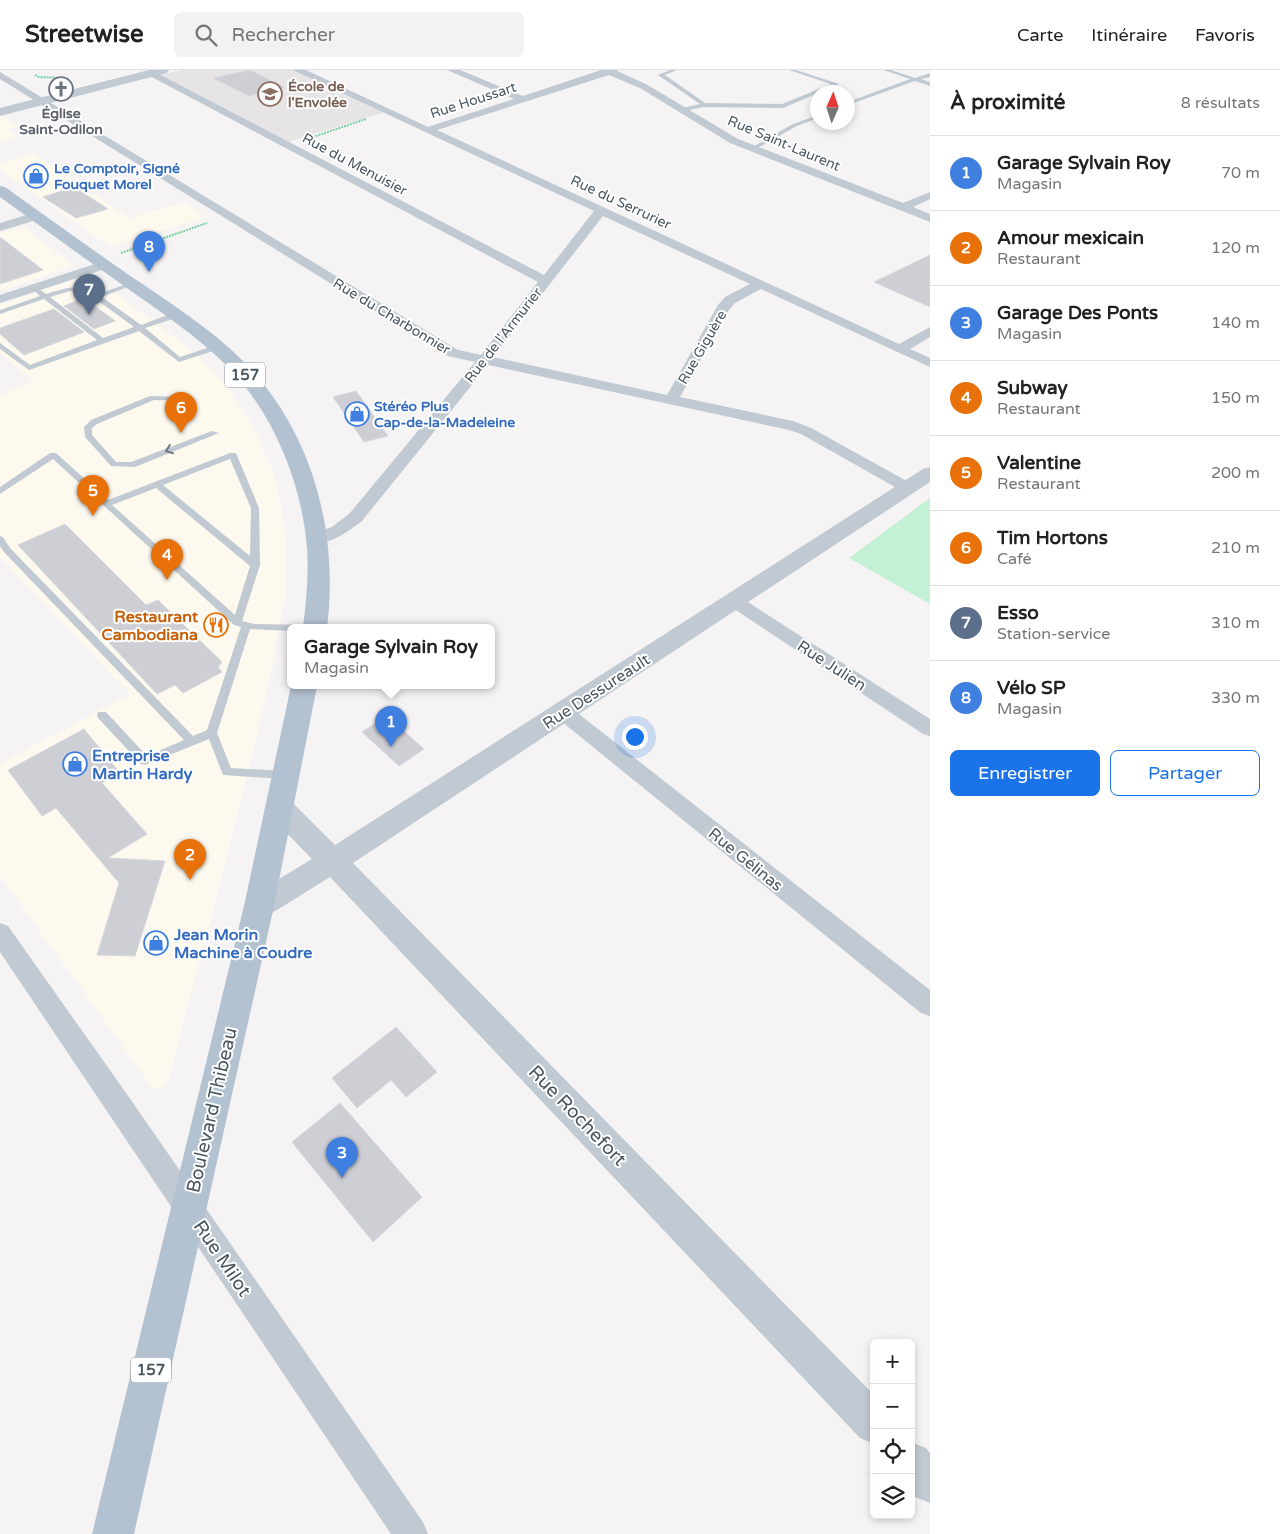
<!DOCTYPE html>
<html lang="fr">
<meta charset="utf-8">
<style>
body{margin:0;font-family:"Varela Round",sans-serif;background:#f2f2f2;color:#222}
.controls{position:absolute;right:15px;bottom:15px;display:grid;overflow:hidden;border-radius:8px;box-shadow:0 2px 8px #0003}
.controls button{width:45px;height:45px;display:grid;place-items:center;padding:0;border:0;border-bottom:1px solid #e0e0e0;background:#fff;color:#222;font:25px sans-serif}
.compass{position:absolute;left:810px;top:15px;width:45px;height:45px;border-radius:50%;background:#fff;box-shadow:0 2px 8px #0003;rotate:3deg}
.you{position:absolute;left:634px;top:666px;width:18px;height:18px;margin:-12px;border:4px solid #fff;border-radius:50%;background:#1a73e8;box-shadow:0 0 0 8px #1a73e833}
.badge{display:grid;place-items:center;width:32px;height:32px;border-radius:50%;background:#1a73e8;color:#fff;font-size:16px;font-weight:700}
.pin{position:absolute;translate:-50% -41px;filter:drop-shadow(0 1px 2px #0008)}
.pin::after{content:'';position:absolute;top:26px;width:18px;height:15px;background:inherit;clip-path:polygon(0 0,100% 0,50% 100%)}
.popup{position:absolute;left:287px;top:554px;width:208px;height:65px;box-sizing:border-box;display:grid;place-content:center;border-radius:8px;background:#fff;filter:drop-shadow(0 1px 4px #0005);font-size:16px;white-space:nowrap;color:#767676}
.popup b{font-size:19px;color:#222}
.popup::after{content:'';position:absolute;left:50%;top:100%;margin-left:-10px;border:10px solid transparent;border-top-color:#fff}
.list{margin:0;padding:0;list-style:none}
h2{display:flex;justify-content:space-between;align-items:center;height:65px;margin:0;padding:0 20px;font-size:21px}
h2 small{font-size:16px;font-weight:400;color:#767676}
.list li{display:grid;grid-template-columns:32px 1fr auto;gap:15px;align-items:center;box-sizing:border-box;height:75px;padding:0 20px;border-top:1px solid #e0e0e0}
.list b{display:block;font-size:19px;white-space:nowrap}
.list p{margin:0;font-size:16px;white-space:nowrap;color:#767676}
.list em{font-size:16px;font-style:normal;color:#767676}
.actions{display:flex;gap:10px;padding:15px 20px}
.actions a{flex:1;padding:11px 0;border:1px solid #1a73e8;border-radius:8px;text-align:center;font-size:18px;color:#1a73e8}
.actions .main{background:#1a73e8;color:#fff}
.icon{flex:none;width:28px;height:28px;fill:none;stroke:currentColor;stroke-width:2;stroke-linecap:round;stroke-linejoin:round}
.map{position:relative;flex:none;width:930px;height:1464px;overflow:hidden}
header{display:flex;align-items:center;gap:30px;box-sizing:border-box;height:70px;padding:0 25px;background:#fff;border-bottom:1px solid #e0e0e0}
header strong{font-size:24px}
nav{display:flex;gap:28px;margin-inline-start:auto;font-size:18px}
.search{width:350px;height:45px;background:#f2f2f2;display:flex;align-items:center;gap:12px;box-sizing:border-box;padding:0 18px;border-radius:8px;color:#767676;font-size:19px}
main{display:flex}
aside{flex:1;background:#fff}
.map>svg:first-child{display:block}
.commercial{fill:#fdf9ef}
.education{fill:#e6e4e5}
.green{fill:#c3f1d5}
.building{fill:#cdcfd5;stroke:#d7d9de}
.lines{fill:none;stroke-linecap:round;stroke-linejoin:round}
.path{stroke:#7ad0a6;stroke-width:2;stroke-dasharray:2 1;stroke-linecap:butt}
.service{fill:#c1cad2;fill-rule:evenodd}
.minor{fill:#c1cad2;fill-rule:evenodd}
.tertiary{fill:#c1cad2;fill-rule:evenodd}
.primary{fill:#b3c2d1;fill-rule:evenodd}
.oneway{stroke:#6e7983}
.labels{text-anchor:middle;stroke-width:4;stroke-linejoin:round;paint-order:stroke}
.far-education-label{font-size:14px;font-weight:bold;fill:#785e54;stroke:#fff;text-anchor:start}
.far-street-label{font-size:14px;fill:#4a5661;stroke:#fff}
.far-worship-label{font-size:14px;font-weight:bold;fill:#5b616d;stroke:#fff}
.far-shop-label{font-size:14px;font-weight:bold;fill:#366cbe;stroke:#fff;text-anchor:start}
.shield{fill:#fff;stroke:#808990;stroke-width:1}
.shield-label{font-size:15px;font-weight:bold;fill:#4a5661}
.food-label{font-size:16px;font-weight:bold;fill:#c56008;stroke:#fff;text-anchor:end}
.street-label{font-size:16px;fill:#4a5661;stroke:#fff}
.shop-label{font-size:16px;font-weight:bold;fill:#366cbe;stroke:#fff;text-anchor:start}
.near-street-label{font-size:19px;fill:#4a5661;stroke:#fff}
</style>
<header>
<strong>Streetwise</strong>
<div class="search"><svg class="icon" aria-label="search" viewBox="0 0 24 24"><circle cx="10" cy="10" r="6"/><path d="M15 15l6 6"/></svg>Rechercher</div>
<nav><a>Carte</a><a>Itinéraire</a><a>Favoris</a></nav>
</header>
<main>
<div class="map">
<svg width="930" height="1464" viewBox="0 0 930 1464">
<rect width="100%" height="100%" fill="#f5f3f3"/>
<path class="commercial" d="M0,45l20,11 -12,4 11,7 -19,5z
M34,83l95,65 56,-16 22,15 -96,30 -111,-77v-7z
M20,157h3l52,39 -75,25v-58z
M90,204l94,70 26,23 19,21 22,35 22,48 7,26 6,42 -1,59 -19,98 -47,193 -51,192 -5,6 -6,2 -5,-2 -152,-211v-112l130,-70 -130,-137v-162l34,-13 -34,-29v-48z"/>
<path class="education" d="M182,0h113l90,42 -97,30 -128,-67z"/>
<path class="green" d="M930,428v106l-81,-46z"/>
<path class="building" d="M250,0l34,17 -35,9 -36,-18z
M74,117l34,22 -32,9 -33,-21z
M0,167l43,33 -43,14z
M930,185v52l-56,-25z
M84,228l31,23 -21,8 -30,-23z
M54,239l30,23 -60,23 -24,-21v-6z
M356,321l32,45 -24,6 -31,-45z
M65,454l81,81 12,-5 64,62 -4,5 4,5 -39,21 -8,-8 -18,9 -139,-149z
M387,646l37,33 -25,17 -37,-34z
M84,659l36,44 -18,10 45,51 -39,24 57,3 -30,95 -38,-1 22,-72 -63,-75 -14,8 -34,-46z
M396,957l41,45 -31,25 -15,-17 -34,28 -25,-30z
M340,1033l82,94 -49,45 -81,-100z"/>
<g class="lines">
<path class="path" d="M35,5l4,2 22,1
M310,68l56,-19
M121,183l86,-30"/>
<path class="service" d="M670,0h7l-12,5 40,28 77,1 49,-20 -42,-14h7l43,14 -56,24 -79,-1 -24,5 -2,-3 22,-5 -42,-29z
M884,0h7l24,8 15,-5v4l-9,2 9,3v4l-15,-5 -67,24v-3l62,-23z
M818,45v3l-21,8 -43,24 -5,-1 44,-25z
M130,213l5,1 -33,13 39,28 32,-12h6v4l-34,11 35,29 36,-12 4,2 -1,2 -40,13 -40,-31 -110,39 -29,-21v-6l30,22 67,-25 -53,-41 -44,15v-4l40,-14 -8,-7v-2h4l10,7c18,-5 35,-12 51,0zM70,221l16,1 48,35 -31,11 -53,-41z
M150,326l38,1 4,2 -4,2 -34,-1 -57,24 -5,4v7l24,27h15l81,-31 7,2 -84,34 -24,-1 -26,-29 -1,-10 7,-7z
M50,383h6l52,47 122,-47h6l23,55 1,57 -18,56 12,3 56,1 5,3h-24v3l-41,-2 -33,104 14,35 54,3 6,4 -2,3 -4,1 -62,-4 -14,-36 -64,26 -4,-1 -43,-46 -1,-3 1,-3h8l41,44 37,-16 -180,-188 -4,-6v-10l3,1 7,11 183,188 14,-6 34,-103 -7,-2 -181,-166 -53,35v-7zM230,389l21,49 -1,48 -87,-71zM156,418l94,78 -15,49 -123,-110z"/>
<path class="minor" d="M151,0l393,205 50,-64 -301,-141h13l122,57 86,-28 -67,-29h13l63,26 78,-26h17l-1,1 29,13 92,55 165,64 27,-11v7l-17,8 17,7v8l-200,-79 -90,-55 -31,-13 -172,55 462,214 31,-17v10l-20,12 20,9v9l-169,-78 -26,14 -6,7 -49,87 113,24 18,7 103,57 2,3 -2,3h-12l-101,-57 -12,-4 -301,-65 -126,156c-14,10 -33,26 -51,21l-2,-4 2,-4 21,-7 18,-14 125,-151 -27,-6 -448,-277v-7l458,278 23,5 57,-73 -390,-207 -2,-2zM603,146l147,68 -25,13 -7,8 -51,90 -174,-38z
M36,142l6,4 -2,3 -40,12v-8z
M104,191l6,4 -2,3 -108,35v-8z
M734,525l6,2 190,122v17l-7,-2 -195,-129 -3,-4 3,-4z
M563,635l7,2 360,283v26l-9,-3 -365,-296 -3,-5 3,-5z
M0,853l8,3 123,174 292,422 5,12h-37l-391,-582z"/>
<path class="tertiary" d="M149,0h20l-2,3 -167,43v-8z
M930,397v15l-577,381 521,532v49l-14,-6 -530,-561 -61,38 -10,4 -10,-4 -5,-9 5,-9 63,-38 -42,-43 -4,-8 4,-8 10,-3 10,3 45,45 588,-376z
M911,1372l15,6 4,5v50l-15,-6 -4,-4z"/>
<path class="primary" d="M0,116l5,1c41,29 82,59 124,88 40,27 81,53 115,87 69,70 95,171 83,266h-24c3,-26 6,-53 4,-80 -5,-63 -32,-131 -76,-178 -34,-35 -75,-61 -114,-89 -39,-27 -78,-56 -117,-84z
M291,616h26l-43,220 -140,628h-42l152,-628z"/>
</g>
<defs><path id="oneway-chevron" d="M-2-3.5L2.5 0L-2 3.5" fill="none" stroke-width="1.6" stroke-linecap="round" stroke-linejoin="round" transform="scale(1.25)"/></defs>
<use class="oneway" href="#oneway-chevron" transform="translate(169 380) rotate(159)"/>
<defs>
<g id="church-ring" transform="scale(1.25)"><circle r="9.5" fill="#fff" stroke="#6b7280" stroke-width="1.5"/><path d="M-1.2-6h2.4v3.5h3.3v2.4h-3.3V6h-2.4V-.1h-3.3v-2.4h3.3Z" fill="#6b7280"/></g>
<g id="school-ring" transform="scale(1.25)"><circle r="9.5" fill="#fff" stroke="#8d6e63" stroke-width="1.5"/><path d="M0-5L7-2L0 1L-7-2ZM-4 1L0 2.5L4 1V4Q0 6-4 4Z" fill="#8d6e63"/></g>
<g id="shop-ring" transform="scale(1.25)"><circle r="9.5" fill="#fff" stroke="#3f7fe0" stroke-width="1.5"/><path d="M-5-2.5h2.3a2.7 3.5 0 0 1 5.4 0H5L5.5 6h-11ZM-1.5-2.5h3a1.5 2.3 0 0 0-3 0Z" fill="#3f7fe0"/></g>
<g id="restaurant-ring" transform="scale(1.25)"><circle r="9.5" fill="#fff" stroke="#e8710a" stroke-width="1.5"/><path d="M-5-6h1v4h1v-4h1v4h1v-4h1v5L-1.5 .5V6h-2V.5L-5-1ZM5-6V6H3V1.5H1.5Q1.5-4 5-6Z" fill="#e8710a"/></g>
</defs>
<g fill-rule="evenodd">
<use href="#church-ring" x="61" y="19"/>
<use href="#school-ring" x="270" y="24"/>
<use href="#shop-ring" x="36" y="106"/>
<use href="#shop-ring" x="357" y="344"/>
<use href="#restaurant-ring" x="216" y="555"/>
<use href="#shop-ring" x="75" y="694"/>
<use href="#shop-ring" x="156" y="873"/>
</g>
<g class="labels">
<g class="far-education-label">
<text x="288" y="21">École de<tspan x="288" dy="16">l'Envolée</tspan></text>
</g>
<g class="far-street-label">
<text transform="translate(473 30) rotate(-18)" y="5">Rue Houssart</text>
<text transform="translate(784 73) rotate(23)" y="5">Rue Saint-Laurent</text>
<text transform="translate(355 94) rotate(28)" y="5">Rue du Menuisier</text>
<text transform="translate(621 132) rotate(25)" y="5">Rue du Serrurier</text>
<text transform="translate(392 246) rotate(31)" y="5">Rue du Charbonnier</text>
<text transform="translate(503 265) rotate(-52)" y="5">Rue de l'Armurier</text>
<text transform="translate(702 277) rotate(-60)" y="5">Rue Giguère</text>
</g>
<g class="far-worship-label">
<text x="61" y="48">Église<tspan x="61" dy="16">Saint-Odilon</tspan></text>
</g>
<g class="far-shop-label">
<text x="54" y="103">Le Comptoir, Signé<tspan x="54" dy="16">Fouquet Morel</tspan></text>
<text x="374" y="341">Stéréo Plus<tspan x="374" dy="16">Cap-de-la-Madeleine</tspan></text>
</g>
<g class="shield">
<rect x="225" y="292.5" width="40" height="25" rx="4"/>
<rect x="131" y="1287.5" width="40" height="25" rx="4"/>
</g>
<g class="shield-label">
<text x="245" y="310">157</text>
<text x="151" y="1305">157</text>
</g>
<g class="food-label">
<text x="198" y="552">Restaurant<tspan x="198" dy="18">Cambodiana</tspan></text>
</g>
<g class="street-label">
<text transform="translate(832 595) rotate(33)" y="6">Rue Julien</text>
<text transform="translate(596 621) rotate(-33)" y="6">Rue Dessureault</text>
<text transform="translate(746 789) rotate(39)" y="6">Rue Gélinas</text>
</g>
<g class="shop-label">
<text x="92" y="691">Entreprise<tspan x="92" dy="18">Martin Hardy</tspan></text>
<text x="174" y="870">Jean Morin<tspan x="174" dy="18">Machine à Coudre</tspan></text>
</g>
<g class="near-street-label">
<text transform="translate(211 1040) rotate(-77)" y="7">Boulevard Thibeau</text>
<text transform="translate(578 1045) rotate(46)" y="7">Rue Rochefort</text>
<text transform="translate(223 1188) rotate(56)" y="7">Rue Milot</text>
</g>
</g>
</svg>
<div class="controls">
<button>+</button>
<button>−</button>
<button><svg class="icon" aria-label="locate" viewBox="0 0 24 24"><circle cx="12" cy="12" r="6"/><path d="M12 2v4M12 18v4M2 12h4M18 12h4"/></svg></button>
<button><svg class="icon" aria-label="layers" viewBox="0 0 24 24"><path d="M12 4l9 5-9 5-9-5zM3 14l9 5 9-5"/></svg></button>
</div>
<svg class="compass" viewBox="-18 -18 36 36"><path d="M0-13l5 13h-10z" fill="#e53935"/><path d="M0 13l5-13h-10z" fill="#767676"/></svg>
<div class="you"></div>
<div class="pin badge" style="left:391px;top:677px;background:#3f7fe0">1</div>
<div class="popup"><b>Garage Sylvain Roy</b>Magasin</div>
<div class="pin badge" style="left:190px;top:810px;background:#e8710a">2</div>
<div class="pin badge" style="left:342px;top:1108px;background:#3f7fe0">3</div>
<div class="pin badge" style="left:167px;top:510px;background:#e8710a">4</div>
<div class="pin badge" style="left:93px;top:446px;background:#e8710a">5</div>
<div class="pin badge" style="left:181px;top:363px;background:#e8710a">6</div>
<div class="pin badge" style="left:89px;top:245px;background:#5c6f8a">7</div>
<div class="pin badge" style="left:149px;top:202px;background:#3f7fe0">8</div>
</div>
<aside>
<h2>À proximité<small>8 résultats</small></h2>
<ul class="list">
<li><span class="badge" style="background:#3f7fe0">1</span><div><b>Garage Sylvain Roy</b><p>Magasin</p></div><em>70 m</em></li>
<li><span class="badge" style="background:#e8710a">2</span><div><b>Amour mexicain</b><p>Restaurant</p></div><em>120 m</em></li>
<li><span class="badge" style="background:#3f7fe0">3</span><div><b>Garage Des Ponts</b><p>Magasin</p></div><em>140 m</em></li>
<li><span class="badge" style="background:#e8710a">4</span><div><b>Subway</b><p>Restaurant</p></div><em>150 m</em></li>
<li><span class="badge" style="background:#e8710a">5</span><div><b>Valentine</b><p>Restaurant</p></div><em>200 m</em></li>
<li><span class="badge" style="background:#e8710a">6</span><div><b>Tim Hortons</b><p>Café</p></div><em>210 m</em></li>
<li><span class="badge" style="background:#5c6f8a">7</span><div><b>Esso</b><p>Station-service</p></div><em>310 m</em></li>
<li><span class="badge" style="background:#3f7fe0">8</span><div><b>Vélo SP</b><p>Magasin</p></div><em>330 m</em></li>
</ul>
<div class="actions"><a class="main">Enregistrer</a><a>Partager</a></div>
</aside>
</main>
